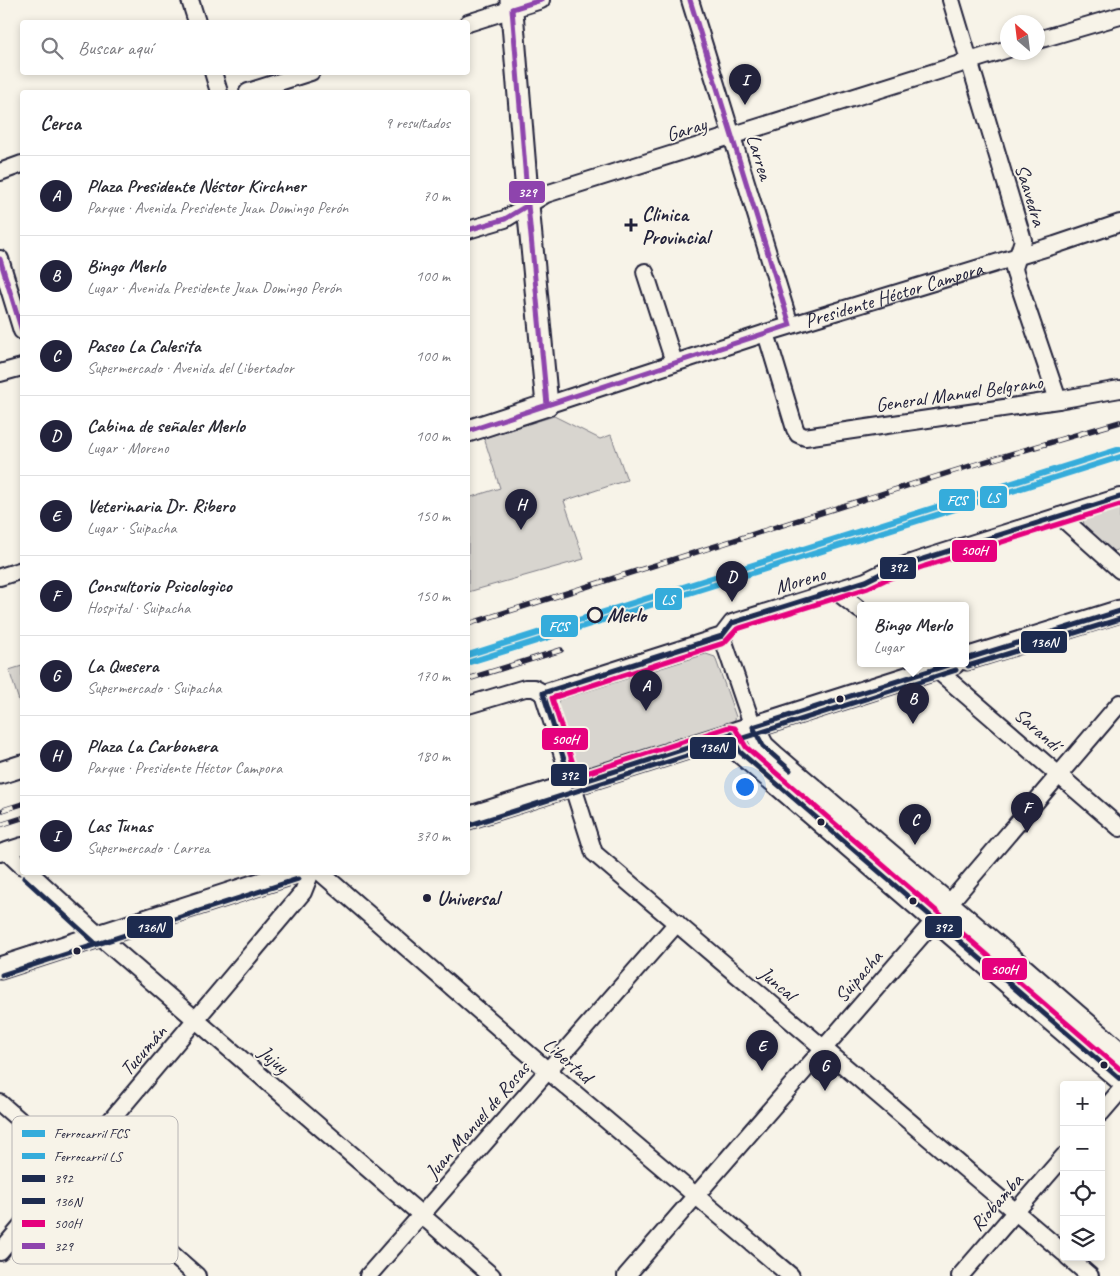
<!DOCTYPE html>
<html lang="es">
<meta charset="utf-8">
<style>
body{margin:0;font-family:Caveat,sans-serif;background:#f7f7f7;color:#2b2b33}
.controls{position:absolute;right:15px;bottom:15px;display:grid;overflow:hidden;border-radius:5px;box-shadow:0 2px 8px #0003}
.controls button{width:45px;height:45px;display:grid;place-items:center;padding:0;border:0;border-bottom:1px solid #e1e1e2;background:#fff;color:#2b2b33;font:25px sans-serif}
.compass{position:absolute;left:1000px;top:15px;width:45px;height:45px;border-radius:50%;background:#fff;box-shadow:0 2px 8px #0003;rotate:332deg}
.you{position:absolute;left:744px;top:786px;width:18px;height:18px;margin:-12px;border:4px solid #fff;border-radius:50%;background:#1a73e8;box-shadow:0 0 0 8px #1a73e833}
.badge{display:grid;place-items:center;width:32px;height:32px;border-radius:50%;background:#22223b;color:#fff;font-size:16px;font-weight:700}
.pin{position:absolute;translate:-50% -41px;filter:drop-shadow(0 1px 2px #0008)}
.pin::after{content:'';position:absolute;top:26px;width:18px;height:15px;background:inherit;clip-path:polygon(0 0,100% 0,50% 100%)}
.popup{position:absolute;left:857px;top:602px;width:112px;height:65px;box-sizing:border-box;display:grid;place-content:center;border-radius:5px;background:#fff;filter:drop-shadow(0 1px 4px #0005);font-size:16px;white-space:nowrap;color:#7c7c81}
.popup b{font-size:19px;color:#2b2b33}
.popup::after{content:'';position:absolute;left:50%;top:100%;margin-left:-10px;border:10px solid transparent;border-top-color:#fff}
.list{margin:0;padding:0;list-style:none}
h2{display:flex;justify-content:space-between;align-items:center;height:65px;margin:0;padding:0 20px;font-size:21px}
h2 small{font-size:16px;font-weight:400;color:#7c7c81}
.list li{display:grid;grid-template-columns:32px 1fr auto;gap:15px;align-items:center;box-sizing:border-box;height:80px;padding:0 20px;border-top:1px solid #e1e1e2}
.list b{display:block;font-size:19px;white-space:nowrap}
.list p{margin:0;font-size:16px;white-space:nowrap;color:#7c7c81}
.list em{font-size:16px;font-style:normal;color:#7c7c81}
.icon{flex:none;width:28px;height:28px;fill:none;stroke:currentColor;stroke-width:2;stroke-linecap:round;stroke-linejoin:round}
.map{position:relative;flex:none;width:1120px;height:1276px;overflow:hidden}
.search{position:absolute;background:#fff;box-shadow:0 2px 8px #0003;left:20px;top:20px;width:450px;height:55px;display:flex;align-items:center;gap:12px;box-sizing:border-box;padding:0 18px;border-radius:5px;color:#7c7c81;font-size:19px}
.panel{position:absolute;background:#fff;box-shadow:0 2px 8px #0003;left:20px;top:90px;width:450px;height:785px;border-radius:5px}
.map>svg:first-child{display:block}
.green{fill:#d8d5cf;stroke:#7d7c85}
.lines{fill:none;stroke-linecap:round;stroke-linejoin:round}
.minor-casing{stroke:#22223b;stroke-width:20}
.major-casing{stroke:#22223b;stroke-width:25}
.minor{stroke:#f7f3e8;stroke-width:16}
.major{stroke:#f7f3e8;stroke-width:21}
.rail-casing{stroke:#22223b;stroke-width:5.5}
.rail{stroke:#f7f3e8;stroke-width:4;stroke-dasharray:11;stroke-linecap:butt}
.bus-1-casing{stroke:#f7f3e8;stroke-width:9}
.bus-2-casing{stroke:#f7f3e8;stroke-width:9}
.bus-3-casing{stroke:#f7f3e8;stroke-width:9}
.bus-4-casing{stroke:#f7f3e8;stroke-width:9}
.bus-1{stroke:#1d2b4f;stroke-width:5}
.bus-2{stroke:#1d2b4f;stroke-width:5}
.bus-3{stroke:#e5007d;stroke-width:5}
.bus-4{stroke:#8e44ad;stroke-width:5}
.rail-1-casing{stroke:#f7f3e8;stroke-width:10}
.rail-2-casing{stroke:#f7f3e8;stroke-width:10}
.rail-1{stroke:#35acdb;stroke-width:6}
.rail-2{stroke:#35acdb;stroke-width:6}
.poi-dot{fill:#22223b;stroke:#f7f3e8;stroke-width:2}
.stop-dot{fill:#f7f3e8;stroke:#22223b;stroke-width:2.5}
.labels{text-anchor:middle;stroke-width:4;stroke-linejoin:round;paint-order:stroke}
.street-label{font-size:20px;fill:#22223b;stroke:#f7f3e8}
.poi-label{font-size:20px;font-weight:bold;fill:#22223b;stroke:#f7f3e8;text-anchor:start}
.stop-label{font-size:20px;font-weight:bold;fill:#22223b;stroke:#f7f3e8;text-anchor:start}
.key{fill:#f7f3e8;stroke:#b7b4b4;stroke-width:1}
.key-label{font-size:14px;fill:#22223b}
.line-badge{stroke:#f7f3e8;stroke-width:2}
.badge-label{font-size:14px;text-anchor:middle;font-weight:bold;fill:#fff}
</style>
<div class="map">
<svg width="1120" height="1276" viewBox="0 0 1120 1276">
<rect width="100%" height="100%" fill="#f7f3e8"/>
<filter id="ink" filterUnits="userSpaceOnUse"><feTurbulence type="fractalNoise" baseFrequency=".02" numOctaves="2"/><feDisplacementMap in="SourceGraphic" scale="10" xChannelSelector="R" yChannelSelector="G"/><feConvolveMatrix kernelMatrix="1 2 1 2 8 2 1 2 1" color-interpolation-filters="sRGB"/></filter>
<g filter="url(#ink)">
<path class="green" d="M554,416l46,23 11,-4 16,45 -63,21 20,58 -116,33v-94l32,-10 -16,-50z
M1120,507v42l-9,3 -26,-23 -2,-9z
M706,654l9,3 21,60 -4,8 -149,45 -7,-4 -19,-61 2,-5z
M22,666v44l-13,-40z"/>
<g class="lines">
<g class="minor-casing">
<g id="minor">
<path d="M190,0l7,22"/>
<path d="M690,0l100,325"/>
<path d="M951,0l72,240 -9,28 1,5 43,127"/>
<path d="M468,23l73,-23"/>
<path d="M1038,40l82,-24"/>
<path d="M213,72l6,20"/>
<path d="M248,92l63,-20"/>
<path d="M0,172l22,-8"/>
<path d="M468,230l37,-11 41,-25 462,-145"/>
<path d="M0,259l22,72"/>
<path d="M645,272l29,90"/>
<path d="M766,333l29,96 3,5 7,3 253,-37 62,-11"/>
<path d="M0,373l22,-6"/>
<path id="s1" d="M547,405l219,-72 289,-88 65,-22"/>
<path d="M1060,516l60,54"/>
<path d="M0,577l22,-7"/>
<path d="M836,591l24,19"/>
<path d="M722,636l31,91"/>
<path d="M929,663l191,165"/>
<path d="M543,693l51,160 470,400"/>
<path d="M468,705l57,-17h9l9,5 157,-50 22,-7 10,-13 3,-1 131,-41 16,-8 41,-14 197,-62"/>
<path d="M6,851l16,15"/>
<path d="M0,853l22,-7"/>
<path d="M29,872l70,64 393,340"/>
<path d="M320,872l227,198 244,206"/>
<path d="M0,1103l197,173"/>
<path d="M1101,1113l19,-22"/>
<path d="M0,1252l303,-360 8,-20"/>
<path d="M1068,1257l22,19"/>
<path d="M368,1276l309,-353"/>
<path d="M626,1276l309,-356 185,-217"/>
<path d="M960,1276l104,-120"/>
</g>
</g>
<g class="major-casing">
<path id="major" d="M468,431l79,-26 -19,-200 -17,-205
M966,659l154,-48
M753,727l10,19 11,10 188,160 158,137
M731,734l9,18 380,327
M0,773l22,-7
M468,818l486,-155
M0,968l296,-96"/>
</g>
<use href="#minor" class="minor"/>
<use href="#major" class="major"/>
<g class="rail-casing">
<path id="rail" d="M468,624l502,-158 150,-44
M468,664l652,-207
M468,679l93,-29
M3,810l19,-6
M0,825l22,-7"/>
</g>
<use href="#rail" class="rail"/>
<g class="bus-1-casing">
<path id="bus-1" d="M1120,497l-197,62 -41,14 -16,8 -134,42 -10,13 -179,57 29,92 159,-51 9,18 380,327
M966,659l154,-48
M790,770l-27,-24 -10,-19 201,-64"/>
</g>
<g class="bus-2-casing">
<path id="bus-2" d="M968,666l152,-47
M470,825l486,-155
M24,878l70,64
M2,975l296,-96"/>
</g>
<g class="bus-3-casing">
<path id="bus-3" d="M1120,505l-195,61 -40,14 -17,8 -131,41 -13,14 -172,55 25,78 152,-49 6,1 11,19 374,322"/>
</g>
<g class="bus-4-casing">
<path id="bus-4" d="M541,0l-29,9 16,196 19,200
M468,230l37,-11 23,-14
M0,259l22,72
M468,431l322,-106 -100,-325"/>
</g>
<use href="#bus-1" class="bus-1"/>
<use href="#bus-2" class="bus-2"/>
<use href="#bus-3" class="bus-3"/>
<use href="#bus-4" class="bus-4"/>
<g class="rail-1-casing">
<path id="rail-1" d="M468,655l652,-206"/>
</g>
<g class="rail-2-casing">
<path id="rail-2" d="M470,662l650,-205"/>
</g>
<use href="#rail-1" class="rail-1"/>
<use href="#rail-2" class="rail-2"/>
</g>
</g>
<g class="poi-dot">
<path d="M628.5 217.5h5v5h5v5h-5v5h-5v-5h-5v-5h5z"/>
<circle cx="840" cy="699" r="4.5"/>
<circle cx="821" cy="822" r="4.5"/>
<circle cx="427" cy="898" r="5"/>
<circle cx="913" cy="901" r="4.5"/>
<circle cx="77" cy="951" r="4.5"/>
<circle cx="1104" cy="1065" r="4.5"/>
</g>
<circle class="stop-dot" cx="595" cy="615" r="7"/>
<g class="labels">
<g class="street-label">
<text transform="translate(686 129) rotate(-17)" y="7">Garay</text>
<text transform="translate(760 157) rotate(73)" y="7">Larrea</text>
<text transform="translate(1031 195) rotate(73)" y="7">Saavedra</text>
<text dy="7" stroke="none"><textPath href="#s1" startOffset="364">Presidente Héctor Campora</textPath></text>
<text transform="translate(959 393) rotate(-8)" y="7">General Manuel Belgrano</text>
<text transform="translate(800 580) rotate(-17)" y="7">Moreno</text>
<text transform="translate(1038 729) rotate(41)" y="7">Sarandí</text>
<text transform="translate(858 976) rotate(-49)" y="7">Suipacha</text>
<text transform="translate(778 983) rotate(40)" y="7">Juncal</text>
<text transform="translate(143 1050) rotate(-49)" y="7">Tucumán</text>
<text transform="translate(274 1059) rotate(41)" y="7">Jujuy</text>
<text transform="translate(568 1060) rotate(41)" y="7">Libertad</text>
<text transform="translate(477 1120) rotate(-49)" y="7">Juan Manuel de Rosas</text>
<text transform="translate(996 1202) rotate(-49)" y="7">Riobamba</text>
</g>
<g class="poi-label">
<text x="642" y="221">Clinica<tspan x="642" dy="23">Provincial</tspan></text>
<text x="437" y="905">Universal</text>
</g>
<g class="stop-label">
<text x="607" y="622">Merlo</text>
</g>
</g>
<rect x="12" y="1116" width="166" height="148" rx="8" class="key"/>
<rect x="22" y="1130" width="23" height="7" fill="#35acdb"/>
<rect x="22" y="1153" width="23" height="6" fill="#35acdb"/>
<rect x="22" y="1175" width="23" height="7" fill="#1d2b4f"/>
<rect x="22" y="1198" width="23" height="6" fill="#1d2b4f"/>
<rect x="22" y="1220" width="23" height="7" fill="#e5007d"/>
<rect x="22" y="1243" width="23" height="6" fill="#8e44ad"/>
<g class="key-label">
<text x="54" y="1138">Ferrocarril FCS</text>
<text x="54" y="1161">Ferrocarril LS</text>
<text x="54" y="1183">392</text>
<text x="54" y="1206">136N</text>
<text x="54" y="1228">500H</text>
<text x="54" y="1251">329</text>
</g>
<g class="line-badge">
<rect x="508" y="180" width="38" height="24" rx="5" fill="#8e44ad"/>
<rect x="979" y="485" width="29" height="24" rx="5" fill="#35acdb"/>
<rect x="938" y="488" width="38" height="24" rx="5" fill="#35acdb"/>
<rect x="951" y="539" width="47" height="24" rx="5" fill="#e5007d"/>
<rect x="879" y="556" width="38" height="24" rx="5" fill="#1d2b4f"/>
<rect x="654" y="587" width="29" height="24" rx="5" fill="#35acdb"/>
<rect x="540" y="614" width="39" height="24" rx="5" fill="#35acdb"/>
<rect x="1020" y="630" width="48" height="24" rx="5" fill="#1d2b4f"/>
<rect x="541" y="727" width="48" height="24" rx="5" fill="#e5007d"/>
<rect x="689" y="736" width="48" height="24" rx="5" fill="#1d2b4f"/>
<rect x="550" y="763" width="38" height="24" rx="5" fill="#1d2b4f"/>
<rect x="126" y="915" width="48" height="24" rx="5" fill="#1d2b4f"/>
<rect x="924" y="915" width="39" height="24" rx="5" fill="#1d2b4f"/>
<rect x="981" y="957" width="47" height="24" rx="5" fill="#e5007d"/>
</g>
<g class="badge-label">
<text x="527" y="197">329</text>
<text x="993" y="502">LS</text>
<text x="957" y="505">FCS</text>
<text x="974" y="555">500H</text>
<text x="898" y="572">392</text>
<text x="668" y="604">LS</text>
<text x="559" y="631">FCS</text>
<text x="1044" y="647">136N</text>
<text x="565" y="744">500H</text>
<text x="713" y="752">136N</text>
<text x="569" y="780">392</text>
<text x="150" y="932">136N</text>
<text x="943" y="932">392</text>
<text x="1004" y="974">500H</text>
</g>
</svg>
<div class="controls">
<button>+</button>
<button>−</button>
<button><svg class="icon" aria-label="locate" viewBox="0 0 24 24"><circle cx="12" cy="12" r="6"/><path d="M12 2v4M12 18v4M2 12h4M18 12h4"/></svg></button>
<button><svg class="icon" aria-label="layers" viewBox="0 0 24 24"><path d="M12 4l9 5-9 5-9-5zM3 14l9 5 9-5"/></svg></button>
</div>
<svg class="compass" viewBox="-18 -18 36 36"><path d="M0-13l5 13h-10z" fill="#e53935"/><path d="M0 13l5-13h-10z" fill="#7c7c81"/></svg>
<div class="you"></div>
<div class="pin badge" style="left:646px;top:711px">A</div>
<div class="pin badge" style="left:913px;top:724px">B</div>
<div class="popup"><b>Bingo Merlo</b>Lugar</div>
<div class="pin badge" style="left:915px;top:845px">C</div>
<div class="pin badge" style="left:732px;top:602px">D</div>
<div class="pin badge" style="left:762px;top:1071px">E</div>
<div class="pin badge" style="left:1027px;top:833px">F</div>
<div class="pin badge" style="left:825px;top:1091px">G</div>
<div class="pin badge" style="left:521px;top:530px">H</div>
<div class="pin badge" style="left:745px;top:105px">I</div>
<div class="search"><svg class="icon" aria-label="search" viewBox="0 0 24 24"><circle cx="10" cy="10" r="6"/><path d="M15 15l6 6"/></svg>Buscar aquí</div>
<section class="panel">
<h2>Cerca<small>9 resultados</small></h2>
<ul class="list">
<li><span class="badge">A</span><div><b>Plaza Presidente Néstor Kirchner</b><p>Parque · Avenida Presidente Juan Domingo Perón</p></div><em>70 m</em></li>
<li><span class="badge">B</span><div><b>Bingo Merlo</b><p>Lugar · Avenida Presidente Juan Domingo Perón</p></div><em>100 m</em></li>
<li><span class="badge">C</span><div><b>Paseo La Calesita</b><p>Supermercado · Avenida del Libertador</p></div><em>100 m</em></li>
<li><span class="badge">D</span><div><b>Cabina de señales Merlo</b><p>Lugar · Moreno</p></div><em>100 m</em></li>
<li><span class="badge">E</span><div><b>Veterinaria Dr. Ribero</b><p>Lugar · Suipacha</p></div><em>150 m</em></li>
<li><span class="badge">F</span><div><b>Consultorio Psicologico</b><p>Hospital · Suipacha</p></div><em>150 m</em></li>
<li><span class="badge">G</span><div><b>La Quesera</b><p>Supermercado · Suipacha</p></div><em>170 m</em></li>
<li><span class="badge">H</span><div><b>Plaza La Carbonera</b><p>Parque · Presidente Héctor Campora</p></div><em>180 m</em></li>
<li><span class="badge">I</span><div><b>Las Tunas</b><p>Supermercado · Larrea</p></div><em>370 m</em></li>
</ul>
</section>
</div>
